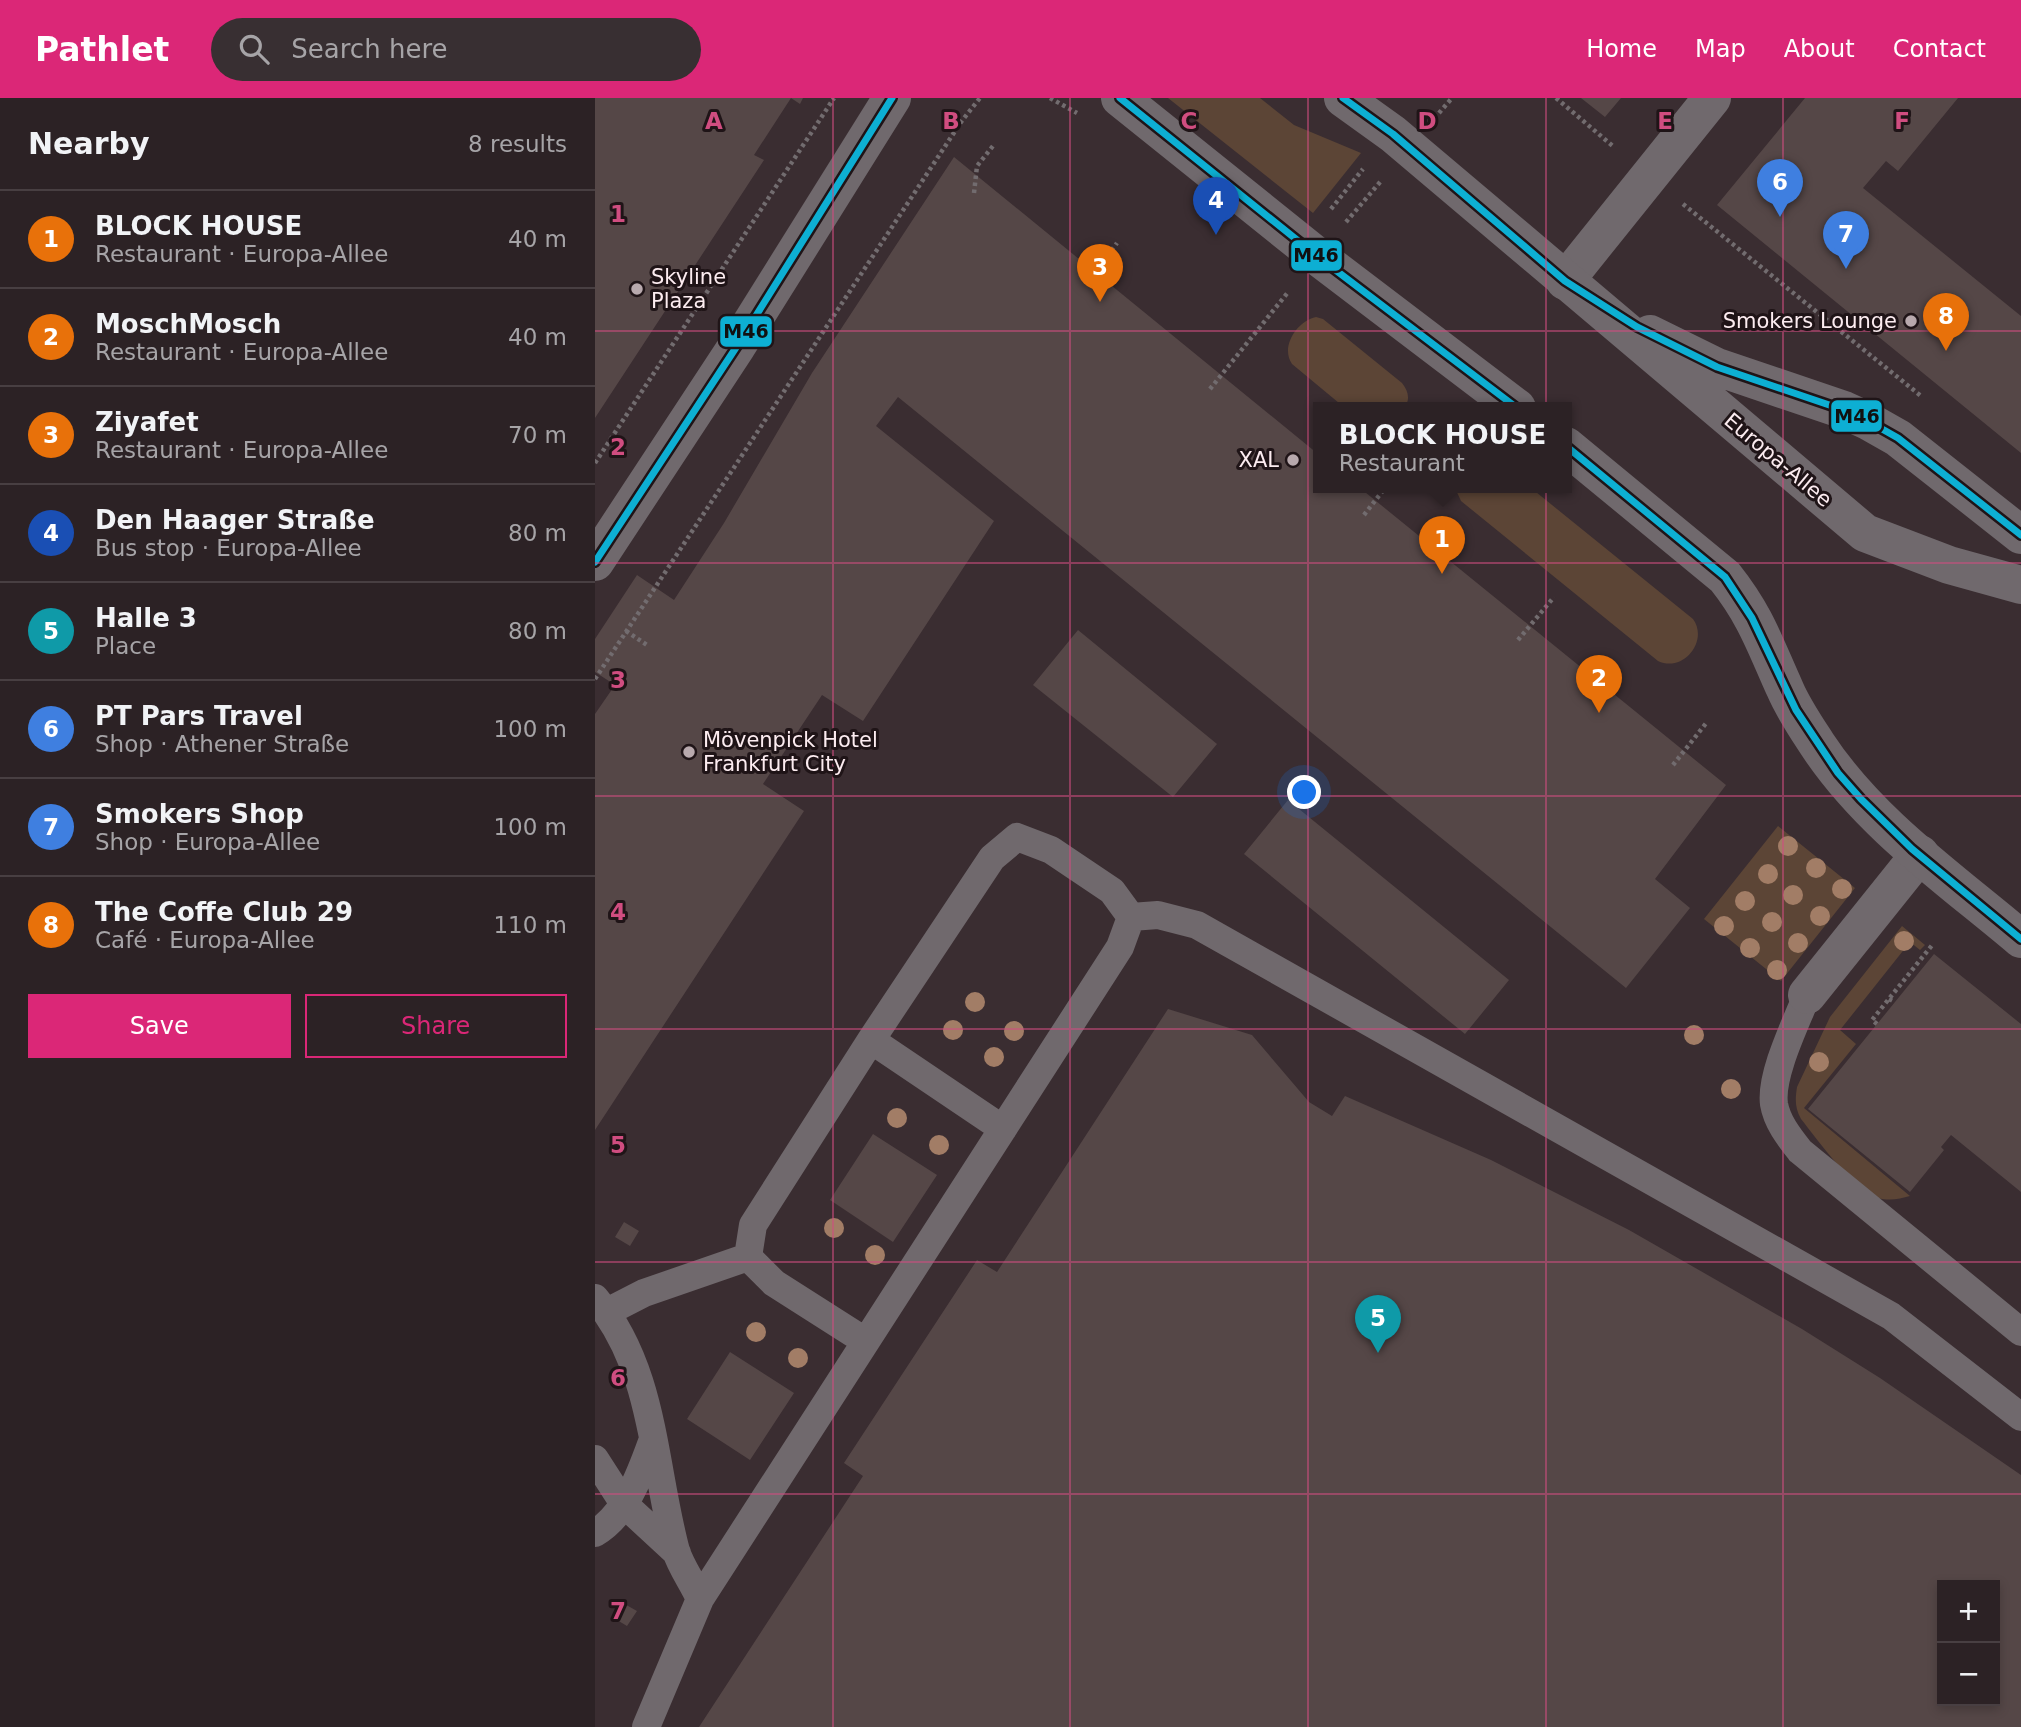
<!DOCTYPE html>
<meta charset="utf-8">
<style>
body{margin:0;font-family:"DejaVu Sans",sans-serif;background:#382f32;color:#f1f3f6}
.controls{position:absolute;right:21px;bottom:21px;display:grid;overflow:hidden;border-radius:0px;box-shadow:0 4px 10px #0003}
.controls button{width:63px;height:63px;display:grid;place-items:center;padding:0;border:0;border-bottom:2px solid #483f42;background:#2c2225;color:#f1f3f6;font:35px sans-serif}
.you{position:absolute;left:710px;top:695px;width:24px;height:24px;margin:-18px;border:5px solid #fff;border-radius:50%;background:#1a73e8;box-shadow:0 0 0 10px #1a73e833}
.badge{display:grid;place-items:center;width:46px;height:46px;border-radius:50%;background:#db2777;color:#fff;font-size:23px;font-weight:700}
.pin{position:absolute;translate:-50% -58px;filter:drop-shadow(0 2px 4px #0008)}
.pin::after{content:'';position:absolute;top:37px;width:24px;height:21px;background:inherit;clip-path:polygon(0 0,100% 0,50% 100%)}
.popup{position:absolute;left:718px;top:304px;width:259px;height:91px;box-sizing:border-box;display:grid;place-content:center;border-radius:0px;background:#2c2225;filter:drop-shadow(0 2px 5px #0005);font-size:23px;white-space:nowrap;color:#a6a4a7}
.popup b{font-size:26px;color:#f1f3f6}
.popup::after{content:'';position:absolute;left:50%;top:100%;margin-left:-14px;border:14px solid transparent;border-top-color:#2c2225}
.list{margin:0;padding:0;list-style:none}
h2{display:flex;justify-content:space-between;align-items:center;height:91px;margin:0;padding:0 28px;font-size:30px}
h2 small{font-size:23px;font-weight:400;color:#a6a4a7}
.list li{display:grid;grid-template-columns:46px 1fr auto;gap:21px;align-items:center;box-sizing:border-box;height:98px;padding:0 28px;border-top:2px solid #483f42}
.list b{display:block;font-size:26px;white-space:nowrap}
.list p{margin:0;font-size:23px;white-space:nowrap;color:#a6a4a7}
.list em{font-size:23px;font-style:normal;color:#a6a4a7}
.actions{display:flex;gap:14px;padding:21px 28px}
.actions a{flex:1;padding:16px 0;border:2px solid #db2777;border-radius:0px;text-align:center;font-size:24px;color:#db2777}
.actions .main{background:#db2777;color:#fff}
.icon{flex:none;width:38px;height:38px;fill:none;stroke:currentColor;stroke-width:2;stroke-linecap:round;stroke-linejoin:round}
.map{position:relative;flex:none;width:1426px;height:1629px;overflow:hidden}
header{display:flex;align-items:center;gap:42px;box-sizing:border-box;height:98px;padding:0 35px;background:#db2777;color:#fff}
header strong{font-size:33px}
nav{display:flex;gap:38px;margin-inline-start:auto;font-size:24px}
.search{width:490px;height:63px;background:#382f32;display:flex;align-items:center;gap:18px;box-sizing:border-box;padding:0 24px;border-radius:38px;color:#a6a4a7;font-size:26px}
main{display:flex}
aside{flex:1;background:#2c2225}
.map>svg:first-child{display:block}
.green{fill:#5c4536}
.building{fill:#554747;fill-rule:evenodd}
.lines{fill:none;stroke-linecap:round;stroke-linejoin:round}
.path{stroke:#726c6f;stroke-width:4.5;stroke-dasharray:3.5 3.5;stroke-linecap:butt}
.service{stroke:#70696d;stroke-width:28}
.minor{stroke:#70696d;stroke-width:38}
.tertiary{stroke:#70696d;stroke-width:38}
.bus-1-casing{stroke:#1f1417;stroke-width:12}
.bus-1{stroke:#0dafd3;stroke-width:7}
.tree{fill:#a27d66}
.grid{fill:none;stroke:#d04d80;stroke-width:2;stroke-opacity:0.55}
.poi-dot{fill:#b8a9ad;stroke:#1f1417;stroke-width:2.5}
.labels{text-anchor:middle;stroke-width:6;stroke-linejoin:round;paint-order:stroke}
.poi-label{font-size:21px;fill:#fcecf0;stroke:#1f1417;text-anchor:start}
.street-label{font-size:21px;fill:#fcecf0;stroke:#1f1417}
.grid-label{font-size:23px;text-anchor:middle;font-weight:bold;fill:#d04d80;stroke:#1f1417;stroke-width:6;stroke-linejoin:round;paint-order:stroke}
.line-badge{stroke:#1f1417;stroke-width:2.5}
.pale-badge-label{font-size:19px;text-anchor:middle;font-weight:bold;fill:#111}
</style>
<header>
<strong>Pathlet</strong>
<div class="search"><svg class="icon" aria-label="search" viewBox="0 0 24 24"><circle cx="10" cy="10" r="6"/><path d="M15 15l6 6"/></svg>Search here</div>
<nav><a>Home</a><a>Map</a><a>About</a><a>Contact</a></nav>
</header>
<main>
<aside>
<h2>Nearby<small>8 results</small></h2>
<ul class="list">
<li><span class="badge" style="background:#e8710a">1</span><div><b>BLOCK HOUSE</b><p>Restaurant · Europa-Allee</p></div><em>40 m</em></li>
<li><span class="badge" style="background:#e8710a">2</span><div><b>MoschMosch</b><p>Restaurant · Europa-Allee</p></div><em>40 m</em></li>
<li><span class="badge" style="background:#e8710a">3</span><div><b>Ziyafet</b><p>Restaurant · Europa-Allee</p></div><em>70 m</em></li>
<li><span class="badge" style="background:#1a4fb4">4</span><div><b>Den Haager Straße</b><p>Bus stop · Europa-Allee</p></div><em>80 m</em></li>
<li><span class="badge" style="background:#0f9aa8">5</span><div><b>Halle 3</b><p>Place</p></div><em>80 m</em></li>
<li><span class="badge" style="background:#3f7fe0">6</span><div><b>PT Pars Travel</b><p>Shop · Athener Straße</p></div><em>100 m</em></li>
<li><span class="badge" style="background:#3f7fe0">7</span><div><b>Smokers Shop</b><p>Shop · Europa-Allee</p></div><em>100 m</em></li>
<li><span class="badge" style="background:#e8710a">8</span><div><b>The Coffe Club 29</b><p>Café · Europa-Allee</p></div><em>110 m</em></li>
</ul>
<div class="actions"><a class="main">Save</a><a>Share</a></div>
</aside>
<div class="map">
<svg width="1426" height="1629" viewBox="0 0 1426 1629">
<rect width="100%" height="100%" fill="#3a2d31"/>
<path class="green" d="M573,0h92l34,27 67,28 -48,60z
M721,219l7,2 79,64c6,8 9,16 2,25h-59l-53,-44c-12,-17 5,-43 24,-47z
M860,390h76l162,131c16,22 -10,54 -35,42l-197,-160z
M1183,728l77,62 -74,93 -77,-62z
M1307,828l23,19 -5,5 -10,-8 -70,88 16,14 -52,64 106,88c-10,3 -21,5 -32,2 -23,-6 -61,-59 -77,-79 -6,-11 -6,-19 -4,-32l33,-70z"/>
<path class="building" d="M0,0h208l-3,6 -9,-6 -37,57 10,5 -169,258z
M986,0h40l-16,19z
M1210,0h153l-60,73 -12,-10 -23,27 158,128v137l-304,-248z
M359,59l364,297v34h42l366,297 -71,94 35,29 -64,80 -728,-591 -22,29 118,95 -131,200 -41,-26 -59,89 41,27 -209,319v-416l20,-29 -20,-13v-33l42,-64 37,25 50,-77 88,-150z
M483,532l139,114 -44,53 -140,-112z
M693,702l221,180 -44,54 -221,-180z
M1339,856l87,70v168l-70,-57 -10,12 3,3 -34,42 -102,-83z
M573,911l84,26 57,67 23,14 13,-20 146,64 138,70 173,99 78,49 141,97v252h-1322l164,-251 -19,-13 133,-203 20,12zM1347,1487h53v116h-53z
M278,1036l64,41 -44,67 -63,-42z
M29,1124l15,9 -9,15 -15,-9z
M135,1254l64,41 -44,67 -63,-41z
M26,1504l16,9 -10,15 -15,-9z"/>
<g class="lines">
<path class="path" d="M455,0l27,15
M961,0l58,49
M844,15l13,-15
M379,95l3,-27 16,-20
M1088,106l238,192
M736,111l32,-40
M751,124l35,-41
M500,175l22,-30
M615,291l79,-98
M0,365l239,-365
M769,417l21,-27
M31,533l21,14
M923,542l36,-43
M0,581l366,-557 19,-24
M1078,667l34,-43
M1294,901l6,3
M1282,926l-5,-4 61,-76"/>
<path class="service" d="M1212,897c-11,28 -37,80 -33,109 3,18 15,33 26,47l221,181
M276,942l132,89
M0,1200c60,71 58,168 81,253 5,16 17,32 24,48l-54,128
M12,1214l37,-19 104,-36
M270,1243l-91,-58 -26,-26 5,-32 118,-185 121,-182 25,-21 34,13 61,41 19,26
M0,1361l29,45 53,49
M0,1435c32,-19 46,-61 58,-94
M105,1501l420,-652 11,-30 27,-2 39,10 694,391 130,101"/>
<path class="minor" d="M970,183l147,-183
M0,464l142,-216 155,-248
M1212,897l113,-141"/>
<path class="tertiary" d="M525,0l197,158 200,152
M748,0l50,36 472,399 84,32 72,20
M1055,236l67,33 127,43 24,11 30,17 123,97
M971,348l159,131c31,39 40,68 60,112 8,19 21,38 32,55 52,79 133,135 204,195"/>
<g class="bus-1-casing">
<path id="bus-1" d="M525,0l197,158 200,152
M748,0l50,36 172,147 72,46 80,40 127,43 24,11 30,17 123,97
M971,348l159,131 27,41 44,92 42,63 23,26 51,50 109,90
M0,464l142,-216 155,-248"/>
</g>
<use href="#bus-1" class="bus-1"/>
</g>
<g class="tree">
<circle cx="1193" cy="748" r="10"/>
<circle cx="1221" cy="770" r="10"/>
<circle cx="1173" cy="776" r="10"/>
<circle cx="1247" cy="791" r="10"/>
<circle cx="1198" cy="797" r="10"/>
<circle cx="1150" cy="803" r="10"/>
<circle cx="1225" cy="818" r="10"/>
<circle cx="1177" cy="824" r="10"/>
<circle cx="1129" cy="828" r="10"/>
<circle cx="1309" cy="843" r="10"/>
<circle cx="1203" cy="845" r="10"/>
<circle cx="1155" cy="850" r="10"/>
<circle cx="1182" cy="872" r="10"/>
<circle cx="380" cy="904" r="10"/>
<circle cx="358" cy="932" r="10"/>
<circle cx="419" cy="933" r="10"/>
<circle cx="1099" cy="937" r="10"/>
<circle cx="399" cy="959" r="10"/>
<circle cx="1224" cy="964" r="10"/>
<circle cx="1136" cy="991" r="10"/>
<circle cx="302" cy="1020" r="10"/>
<circle cx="344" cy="1047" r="10"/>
<circle cx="239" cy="1130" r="10"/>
<circle cx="280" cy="1157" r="10"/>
<circle cx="161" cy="1234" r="10"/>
<circle cx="203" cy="1260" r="10"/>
</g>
<path class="grid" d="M238,0v1629M475,0v1629M713,0v1629M951,0v1629M1188,0v1629M0,233h1426M0,465h1426M0,698h1426M0,931h1426M0,1164h1426M0,1396h1426"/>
<g class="poi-dot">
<circle cx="42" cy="191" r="7"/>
<circle cx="1316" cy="223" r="7"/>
<circle cx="698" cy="362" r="7"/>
<circle cx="94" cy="654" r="7"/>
</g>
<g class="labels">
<g class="poi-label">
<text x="56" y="186">Skyline<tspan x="56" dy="24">Plaza</tspan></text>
<text x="1302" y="230" text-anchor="end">Smokers Lounge</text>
<text x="684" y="369" text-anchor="end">XAL</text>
<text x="108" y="649">Mövenpick Hotel<tspan x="108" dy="24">Frankfurt City</tspan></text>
</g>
<g class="street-label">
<text transform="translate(1183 362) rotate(40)" y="7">Europa-Allee</text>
</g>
</g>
<g class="grid-label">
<text x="119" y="31">A</text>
<text x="356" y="31">B</text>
<text x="594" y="31">C</text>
<text x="832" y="31">D</text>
<text x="1070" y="31">E</text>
<text x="1307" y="31">F</text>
<text x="23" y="124">1</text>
<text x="23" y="357">2</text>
<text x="23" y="590">3</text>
<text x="23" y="822">4</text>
<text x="23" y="1055">5</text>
<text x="23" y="1288">6</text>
<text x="23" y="1521">7</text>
</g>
<g class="line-badge">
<rect x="695" y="141" width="53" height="33" rx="7" fill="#0dafd3"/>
<rect x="124" y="217" width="54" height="33" rx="7" fill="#0dafd3"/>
<rect x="1235" y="301" width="53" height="34" rx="7" fill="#0dafd3"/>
</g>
<g class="pale-badge-label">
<text x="721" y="164">M46</text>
<text x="151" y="240">M46</text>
<text x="1262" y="325">M46</text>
</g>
</svg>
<div class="controls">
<button>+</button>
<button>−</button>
</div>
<div class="you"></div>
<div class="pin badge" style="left:847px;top:476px;background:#e8710a">1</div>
<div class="popup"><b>BLOCK HOUSE</b>Restaurant</div>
<div class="pin badge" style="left:1004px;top:615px;background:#e8710a">2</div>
<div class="pin badge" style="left:505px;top:204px;background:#e8710a">3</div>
<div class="pin badge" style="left:621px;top:137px;background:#1a4fb4">4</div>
<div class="pin badge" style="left:783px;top:1255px;background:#0f9aa8">5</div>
<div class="pin badge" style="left:1185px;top:119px;background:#3f7fe0">6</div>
<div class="pin badge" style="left:1251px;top:171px;background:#3f7fe0">7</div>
<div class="pin badge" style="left:1351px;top:253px;background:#e8710a">8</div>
</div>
</main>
